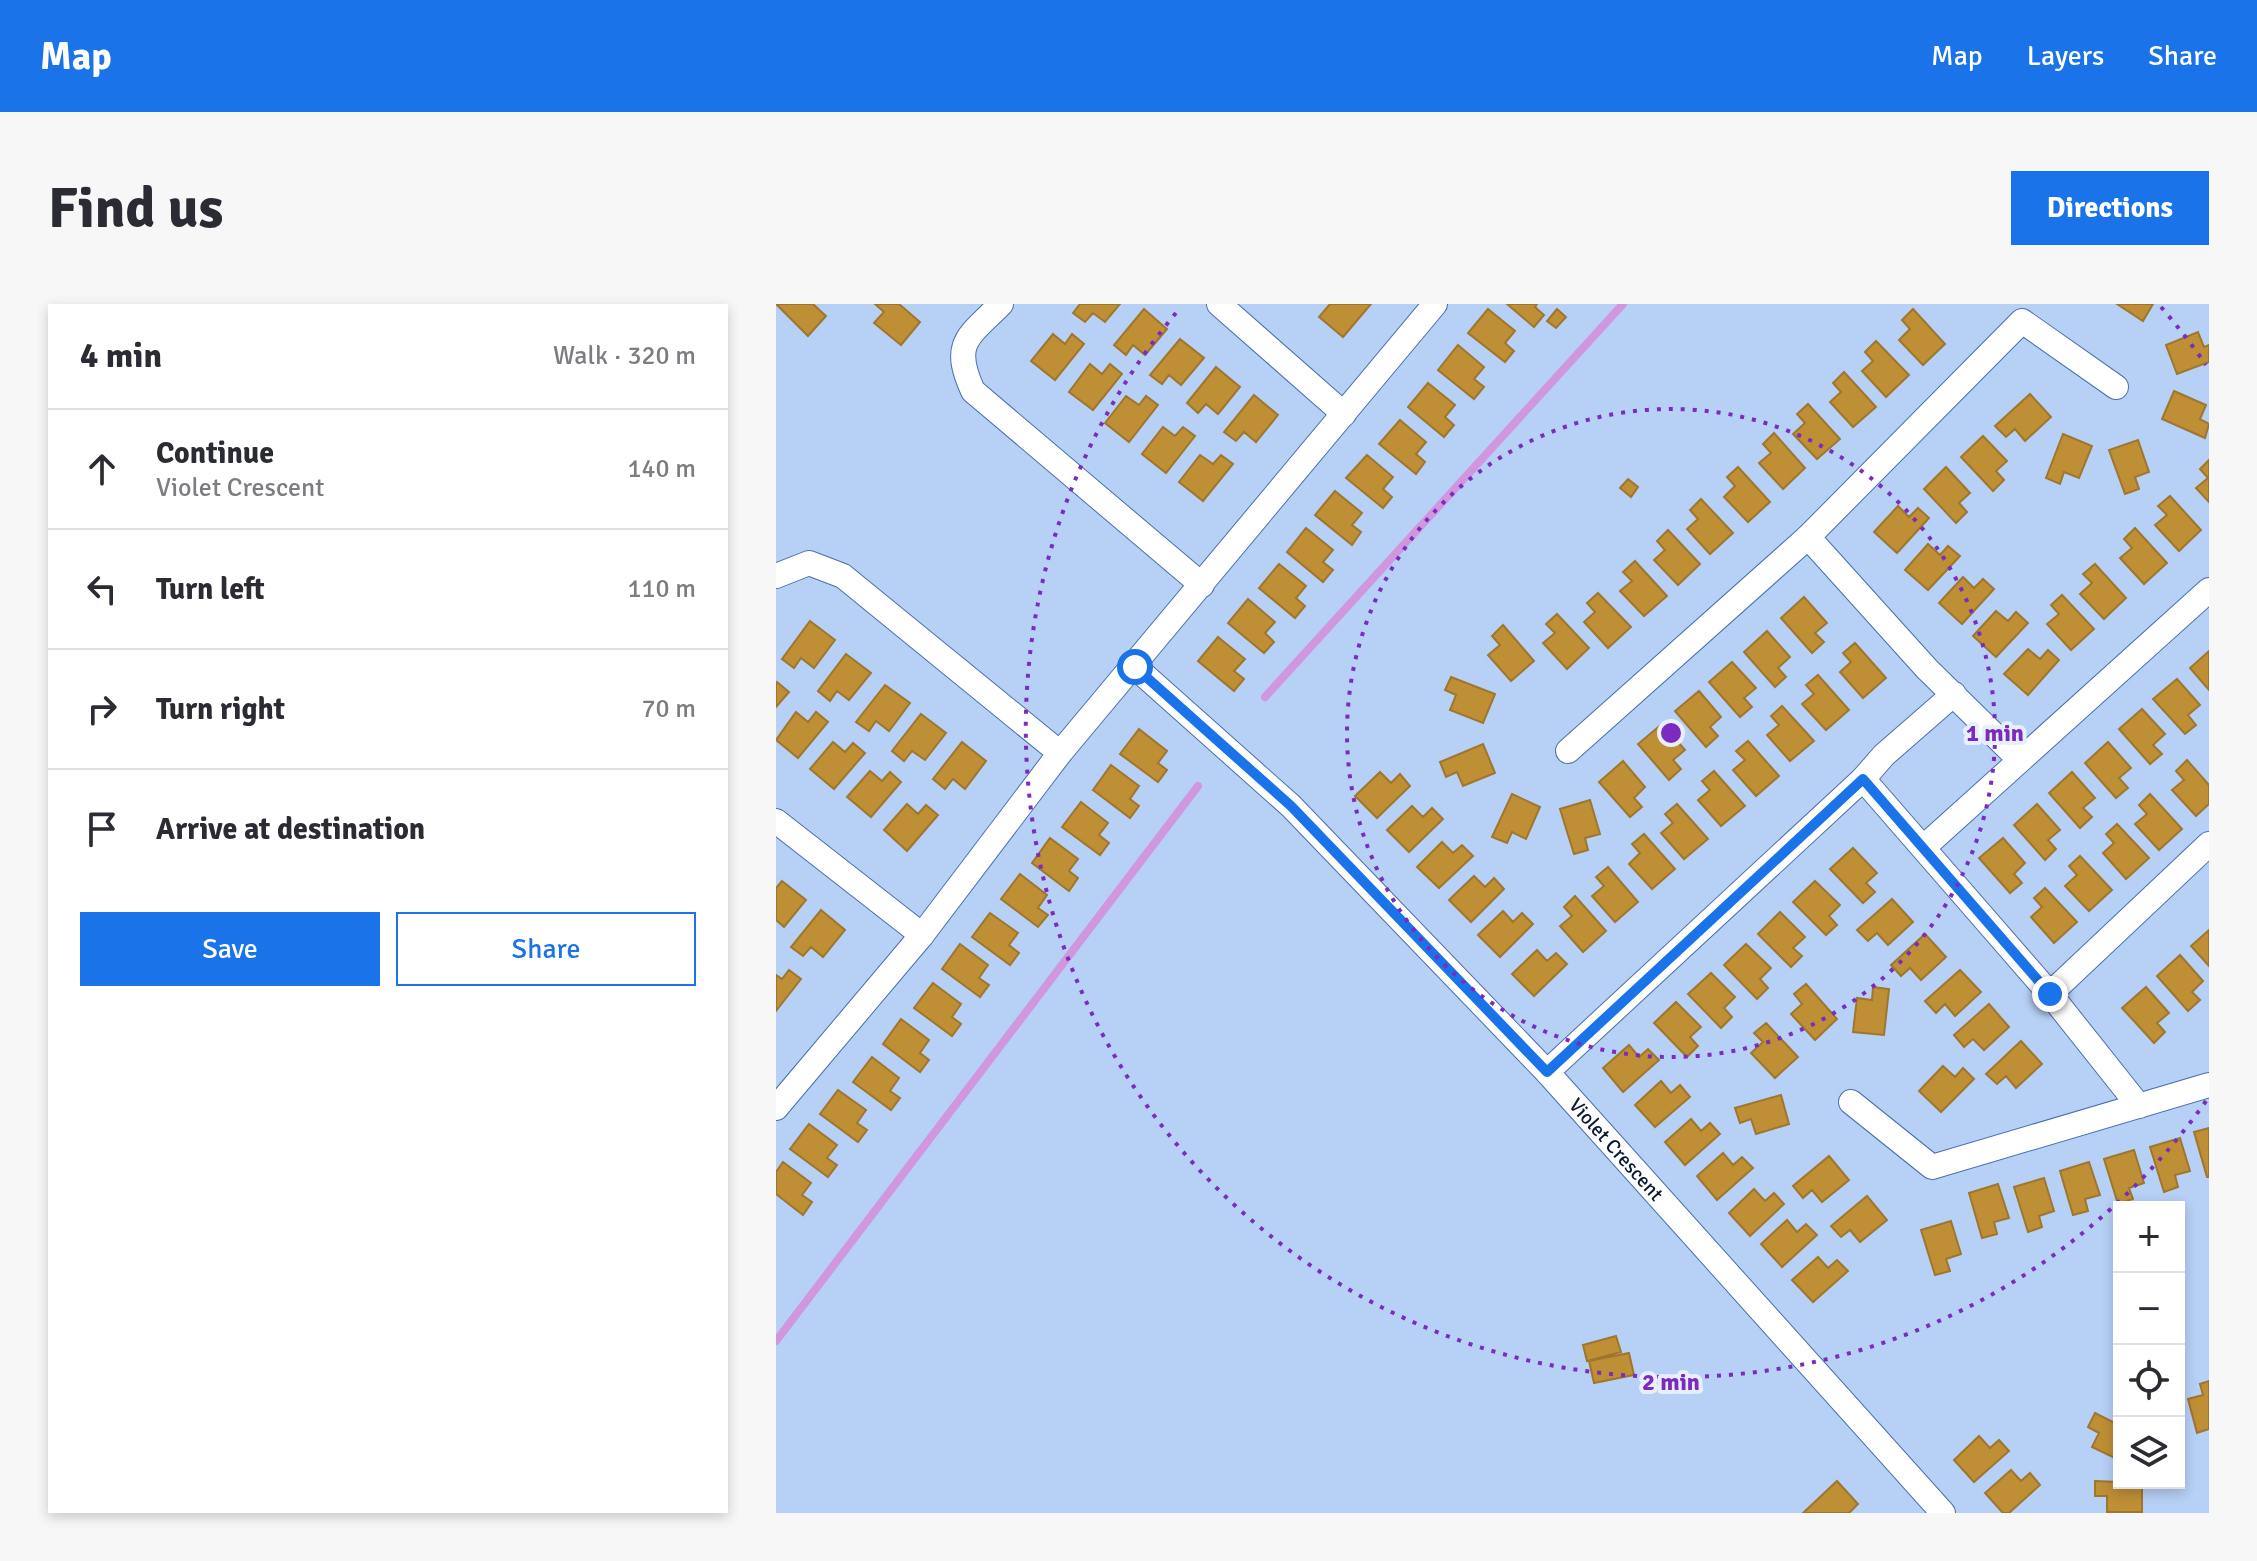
<!DOCTYPE html>
<meta charset="utf-8">
<style>
body{margin:0;font-family:Signika,sans-serif;background:#f7f7f7;color:#2b2b33}
.controls{position:absolute;right:24px;bottom:24px;display:grid;overflow:hidden;border-radius:0px;box-shadow:0 4px 12px #0003}
.controls button{width:72px;height:72px;display:grid;place-items:center;padding:0;border:0;border-bottom:2px solid #e1e1e2;background:#fff;color:#2b2b33;font:40px sans-serif}
.stop{position:absolute;width:24px;height:24px;margin:-18px;border:6px solid #1a73e8;border-radius:50%;background:#fff}
.stop.end{background:#1a73e8;border-color:#fff;box-shadow:0 2px 8px #0008}
.list{margin:0;padding:0;list-style:none}
h2{display:flex;justify-content:space-between;align-items:center;height:104px;margin:0;padding:0 32px;font-size:34px}
h2 small{font-size:26px;font-weight:400;color:#7c7c81}
.list li{display:grid;grid-template-columns:52px 1fr auto;gap:24px;align-items:center;box-sizing:border-box;height:120px;padding:0 32px;border-top:2px solid #e1e1e2}
.list b{display:block;font-size:30px;white-space:nowrap}
.list p{margin:0;font-size:26px;white-space:nowrap;color:#7c7c81}
.list em{font-size:26px;font-style:normal;color:#7c7c81}
.actions{display:flex;gap:16px;padding:24px 32px}
.actions a{flex:1;padding:18px 0;border:2px solid #1a73e8;border-radius:0px;text-align:center;font-size:28px;color:#1a73e8}
.actions .main{background:#1a73e8;color:#fff}
.icon{flex:none;width:44px;height:44px;fill:none;stroke:currentColor;stroke-width:2;stroke-linecap:round;stroke-linejoin:round}
.map{position:relative;flex:none;width:1433px;height:1209px;overflow:hidden;border-radius:0px}
header{display:flex;align-items:center;gap:48px;box-sizing:border-box;height:112px;padding:0 40px;background:#1a73e8;color:#fff}
header strong{font-size:38px}
nav{display:flex;gap:44px;margin-inline-start:auto;font-size:28px}
.intro{display:flex;align-items:center;justify-content:space-between;box-sizing:border-box;height:192px;padding:0 48px}
h1{margin:0;font-size:56px}
.button{padding:20px 36px;border-radius:0px;background:#1a73e8;color:#fff;font-size:28px;font-weight:700}
main{display:flex;gap:48px;padding:0 48px}
aside{flex:1;background:#fff;border-radius:0px;box-shadow:0 4px 12px #0003}
.map>svg:first-child{display:block}
.lines{fill:none;stroke-linecap:round;stroke-linejoin:round}
.stream{stroke:#d096de;stroke-width:8}
.building{fill:#bf8f35;stroke:#9e762e;stroke-width:2}
.minor-casing{stroke:#4b6faa;stroke-width:26}
.minor{stroke:#fff;stroke-width:24}
.route{stroke:#1a73e8;stroke-width:10}
.ring{fill:none;stroke:#7b2cbf;stroke-width:4;stroke-dasharray:4 8}
.labels{text-anchor:middle;stroke-width:8;stroke-linejoin:round;paint-order:stroke}
.street-label{font-size:20px;fill:#0b1a32;stroke:#e7effd}
.centre{fill:#7b2cbf;stroke:#e7effd;stroke-width:4}
.ring-label{font-size:24px;text-anchor:middle;font-weight:bold;fill:#7b2cbf;stroke:#e7effd;stroke-width:8;stroke-linejoin:round;paint-order:stroke}
</style>
<header>
<strong>Map</strong>
<nav><a>Map</a><a>Layers</a><a>Share</a></nav>
</header>
<div class="intro"><h1>Find us</h1><a class="button">Directions</a></div>
<main>
<aside>
<h2>4 min<small>Walk · 320 m</small></h2>
<ul class="list">
<li><svg class="icon" aria-label="ahead" viewBox="0 0 24 24"><path d="M12 20V5M6 11l6-6 6 6"/></svg><div><b>Continue</b><p>Violet Crescent</p></div><em>140 m</em></li>
<li><svg class="icon" aria-label="left" viewBox="0 0 24 24"><path d="M17 20v-9H6M10 6l-5 5 5 5"/></svg><div><b>Turn left</b></div><em>110 m</em></li>
<li><svg class="icon" aria-label="right" viewBox="0 0 24 24"><path d="M7 20v-9h11M14 6l5 5-5 5"/></svg><div><b>Turn right</b></div><em>70 m</em></li>
<li><svg class="icon" aria-label="arrive" viewBox="0 0 24 24"><path d="M6 21V4h12l-3 4 3 4H6"/></svg><div><b>Arrive at destination</b></div></li>
</ul>
<div class="actions"><a class="main">Save</a><a>Share</a></div>
</aside>
<div class="map">
<svg width="1433" height="1209" viewBox="0 0 1433 1209">
<rect width="100%" height="100%" fill="#b7d0f6"/>
<g class="lines">
<path class="stream" d="M489,393l358,-393
M0,1037l422,-555"/>
</g>
<path class="building" d="M0,0h37l13,12 -18,20z
M99,0h24l21,18 -19,23 -27,-22 10,-11z
M304,0h40l-15,18 -12,-9 -8,9 -12,-9z
M554,0h41l-28,33 -24,-20z
M731,0h30l-2,3 9,8 -10,12z
M1341,0h36l-10,17z
M368,5l23,20 -22,26 -12,-10 -7,10 -12,-10z
M712,5l27,22 -10,12 9,8 -9,11 -37,-29z
M781,5l9,8 -10,11 -9,-7z
M1137,5l32,35 -22,21 -24,-25 11,-11 -8,-9z
M1422,28l6,15 5,-2v17l-32,12 -11,-29z
M277,30l12,10 7,-10 12,10 -29,36 -24,-19z
M404,35l24,19 -23,27 -12,-10 -7,9 -12,-9z
M1100,37l33,34 -23,22 -24,-26 11,-10 -8,-9z
M682,41l26,22 -10,12 10,8 -10,12 -36,-29z
M314,60l12,10 8,-10 12,10 -29,36 -24,-18z
M440,63l24,20 -22,27 -12,-10 -8,9 -11,-10z
M1068,68l32,35 -23,20 -23,-25 11,-10 -8,-9z
M652,79l27,22 -10,12 9,8 -10,12 -36,-30z
M1398,87l32,14 -6,14 9,5 -4,14 -43,-19z
M1254,90l21,23 -26,24 -10,-12 -9,8 -11,-11z
M478,91l24,20 -22,27 -12,-10 -8,9 -12,-9z
M350,92l13,9 7,-9 12,9 -29,37 -24,-19z
M1032,100l32,35 -23,20 -24,-25 12,-11 -8,-9z
M624,116l26,22 -10,12 9,8 -9,12 -37,-30z
M387,123l12,9 8,-9 12,9 -29,37 -24,-19z
M998,129l31,35 -22,21 -24,-26 12,-10 -8,-9z
M1287,130l29,12 -13,32 -15,-6 -4,12 -14,-6z
M1207,132l24,25 -11,10 8,9 -11,11 -32,-34z
M1362,136l11,32 -14,5 4,12 -14,5 -16,-44z
M424,151l13,9 8,-9 12,9 -30,37 -24,-19z
M591,151l26,22 -10,12 9,8 -9,11 -37,-30z
M1433,156v42l-13,-14 12,-10 -8,-9z
M962,163l32,35 -22,20 -24,-25 11,-11 -8,-9z
M1170,163l24,26 -11,10 8,9 -11,11 -32,-34z
M852,175l10,8 -7,10 -11,-9z
M559,187l27,22 -10,12 9,7 -9,13 -37,-30z
M1394,192l31,34 -22,21 -24,-26 12,-10 -9,-9z
M925,195l32,34 -23,21 -23,-25 11,-10 -8,-9z
M1122,202l11,11 9,-9 11,10 -32,35 -23,-21z
M530,224l27,22 -10,12 10,8 -10,12 -36,-30z
M1359,224l32,35 -23,21 -24,-26 12,-10 -8,-9z
M892,226l32,34 -22,21 -24,-25 11,-10 -8,-9z
M1152,240l12,11 8,-9 12,10 -32,34 -23,-20z
M859,257l32,35 -23,20 -24,-25 12,-10 -9,-9z
M503,260l27,22 -10,12 9,8 -10,12 -36,-30z
M1319,260l31,34 -22,21 -24,-25 12,-11 -9,-9z
M1187,273l11,11 9,-9 11,10 -32,35 -23,-21z
M822,289l33,34 -23,21 -24,-26 11,-10 -8,-9z
M1286,291l32,34 -23,21 -24,-26 12,-10 -8,-9z
M1028,293l23,26 -12,10 9,9 -12,11 -31,-35z
M472,295l27,23 -10,11 9,9 -10,11 -36,-30z
M1220,307l12,10 8,-9 12,11 -32,34 -23,-21z
M781,310l32,34 -22,21 -24,-26 12,-10 -9,-9z
M34,317l25,19 -21,28 -13,-10 -7,10 -12,-9z
M727,321l31,36 -23,20 -23,-26 12,-10 -8,-9z
M991,327l23,26 -12,11 8,9 -11,10 -31,-35z
M442,333l27,22 -11,12 10,8 -10,12 -36,-30z
M1079,339l31,35 -23,20 -23,-26 11,-10 -8,-9z
M1252,345l12,10 8,-9 11,10 -31,35 -24,-21z
M1433,347v39l-19,-22z
M70,350l25,19 -22,27 -12,-9 -7,10 -12,-10z
M956,358l24,26 -12,10 8,9 -12,10 -31,-35z
M1042,371l31,35 -23,20 -24,-26 12,-10 -8,-9z
M675,373l44,17 -12,29 -33,-13 6,-15 -11,-5z
M1401,375l23,26 -12,10 8,10 -11,9 -32,-35z
M1,378l12,10 -13,15v-23z
M109,381l25,18 -21,28 -13,-10 -7,10 -13,-9z
M923,387l22,26 -11,10 8,9 -12,11 -31,-36z
M1006,402l32,35 -24,20 -23,-26 12,-10 -8,-9z
M1366,405l23,25 -12,11 9,9 -12,10 -31,-35z
M20,408l12,10 8,-10 12,10 -30,36 -22,-18z
M145,410l25,19 -21,27 -13,-9 -8,10 -12,-10z
M886,420l23,26 -12,10 8,9 -12,11 -31,-36z
M363,425l28,22 -9,12 9,7 -9,12 -38,-28z
M972,437l31,35 -23,20 -23,-26 12,-10 -9,-9z
M57,438l12,10 8,-9 12,10 -31,36 -24,-20z
M186,438l24,19 -21,28 -12,-10 -8,10 -12,-10z
M1332,438l23,26 -12,10 9,10 -12,10 -31,-35z
M707,440l12,29 -32,13 -6,-14 -11,5 -6,-15z
M1411,456l22,25v19l-13,12 -24,-26 12,-10 -8,-9z
M847,457l22,26 -11,11 8,9 -12,10 -31,-35z
M335,461l28,21 -9,13 9,7 -9,12 -37,-28z
M94,467l12,10 8,-9 11,10 -30,35 -24,-20z
M938,467l31,35 -24,20 -23,-26 12,-10 -8,-9z
M604,468l11,11 9,-9 10,12 -33,32 -22,-22z
M1296,468l23,26 -12,10 9,9 -12,11 -31,-35z
M736,490l28,13 -14,32 -14,-7 -5,11 -15,-6z
M1374,490l32,35 -23,21 -24,-26 12,-10 -8,-9z
M814,496l10,34 -15,4 3,12 -14,4 -14,-45z
M305,498l27,21 -9,12 10,8 -9,12 -38,-28z
M131,500l11,10 8,-9 12,10 -31,36 -23,-21z
M901,500l31,35 -24,20 -23,-26 12,-10 -8,-9z
M1261,500l23,26 -12,10 8,9 -11,11 -31,-35z
M636,502l11,11 9,-9 11,11 -34,33 -22,-22z
M1341,520l32,34 -23,21 -23,-26 11,-10 -8,-9z
M868,530l31,35 -23,20 -23,-25 11,-11 -8,-9z
M274,534l28,21 -9,12 9,7 -9,13 -37,-28z
M1227,534l22,25 -11,11 8,9 -12,10 -31,-35z
M666,538l11,11 9,-8 11,11 -34,32 -22,-21z
M1077,544l24,25 -11,10 9,9 -12,11 -33,-34z
M1304,552l32,34 -23,21 -24,-25 12,-11 -8,-9z
M832,563l30,35 -23,20 -23,-26 12,-10 -8,-9z
M244,570l27,21 -9,13 10,7 -10,12 -37,-28z
M698,572l11,11 9,-9 10,11 -33,33 -22,-22z
M6,577l24,19 -22,27 -8,-7v-32z
M1039,577l25,24 -11,11 8,9 -11,10 -33,-33z
M1269,584l32,34 -23,21 -23,-26 11,-10 -8,-9z
M799,592l31,35 -23,21 -23,-26 12,-10 -8,-9z
M1116,595l21,23 -25,23 -11,-12 -9,8 -11,-11z
M45,606l24,20 -22,27 -12,-10 -8,9 -12,-9z
M727,607l10,11 9,-9 11,11 -33,33 -22,-22z
M1004,608l25,25 -12,11 9,8 -11,11 -33,-33z
M214,609l28,20 -9,12 10,8 -9,12 -38,-28z
M1433,626v36l-18,-20z
M1149,630l21,23 -25,23 -11,-12 -9,8 -10,-11z
M184,640l28,21 -9,13 10,7 -9,12 -38,-28z
M970,640l25,24 -11,11 8,9 -11,11 -33,-34z
M761,646l10,11 9,-8 11,11 -33,32 -22,-22z
M1404,651l23,26 -11,11 8,8 -12,11 -31,-35z
M13,666l12,9 -25,32v-36l6,4z
M1184,666l21,22 -26,24 -10,-12 -9,9 -11,-12z
M935,669l24,24 -11,11 8,9 -11,11 -33,-34z
M157,679l28,21 -9,13 9,7 -9,12 -38,-28z
M1030,680l31,35 -22,21 -24,-26 11,-10 -8,-10z
M1097,683l16,2 -5,46 -31,-3 4,-34 15,2z
M1370,683l23,26 -12,10 8,9 -11,11 -32,-35z
M900,698l25,25 -11,10 8,9 -11,11 -33,-34z
M1213,700l20,23 -25,23 -11,-11 -9,8 -10,-12z
M125,715l28,21 -9,13 9,7 -9,12 -37,-28z
M990,719l32,34 -23,21 -24,-25 12,-11 -9,-9z
M1245,737l21,23 -26,24 -10,-12 -9,8 -11,-10z
M853,741l10,12 9,-8 11,11 -36,32 -20,-24z
M96,753l27,21 -9,13 10,7 -9,12 -38,-28z
M1167,762l12,11 8,-9 11,11 -33,33 -22,-21z
M885,777l10,12 9,-8 10,12 -35,30 -20,-22z
M62,786l28,20 -9,13 10,7 -9,12 -38,-28z
M1005,791l8,29 -33,10 -5,-15 -11,4 -5,-15z
M915,815l10,12 9,-8 10,11 -35,31 -20,-23z
M33,820l28,21 -10,13 10,7 -9,12 -38,-28z
M1433,824v49h-2l-13,-45z
M1404,834l10,33 -15,4 3,12 -14,5 -14,-45z
M1358,846l10,33 -15,5 4,11 -15,5 -14,-45z
M947,849l10,12 9,-8 11,11 -36,32 -20,-24z
M1053,852l20,24 -27,22 -10,-12 -9,8 -10,-12z
M7,858l28,21 -9,12 10,7 -9,13 -27,-21v-22z
M1313,858l11,33 -15,4 3,12 -15,4 -13,-44z
M1268,874l10,33 -15,5 3,11 -14,5 -14,-45z
M1222,880l11,34 -15,4 3,12 -15,4 -13,-45z
M978,885l11,12 9,-8 10,11 -34,32 -21,-23z
M1091,892l20,24 -27,22 -10,-12 -9,7 -10,-11z
M1011,916l10,12 9,-8 11,11 -35,32 -21,-23z
M1175,917l10,33 -15,5 4,12 -15,4 -14,-45z
M1042,953l10,11 9,-8 11,11 -35,31 -21,-22z
M840,1032l5,16 -34,9 -4,-16z
M853,1049l5,22 -40,8 -5,-22z
M1433,1077v48l-12,4 -9,-34 15,-4 -3,-11z
M1319,1109l24,12v35l-27,-13 7,-14 -11,-6z
M1203,1132l11,12 9,-8 10,11 -35,31 -20,-22z
M1235,1166l10,11 9,-8 10,12 -31,28h-6l-18,-20z
M1061,1177l21,23 -9,9h-46z
M1319,1177l47,2v29h-35v-16h-12z"/>
<g class="lines">
<g class="minor-casing">
<g id="minor">
<path d="M225,0c-33,33 -50,39 -28,87l229,194"/>
<path d="M443,0l125,110"/>
<path d="M1032,233l119,132 93,91"/>
<path d="M0,272l33,-13 34,13 217,177"/>
<path id="s1" d="M359,363l156,139 256,266 396,441"/>
<path d="M792,447l240,-214 214,-216 94,66"/>
<path d="M1087,475l187,215 89,112"/>
<path d="M0,517l146,114"/>
<path d="M1148,543l285,-257"/>
<path d="M1274,690l159,-150"/>
<path d="M771,768l316,-293 21,-24 70,-61"/>
<path d="M1075,798l81,65 277,-82"/>
<path d="M0,804l146,-173 138,-182 375,-449"/>
</g>
</g>
<use href="#minor" class="minor"/>
</g>
<g class="lines">
<path class="route" d="M359,363l156,139 256,266 316,-293 187,215"/>
</g>
<g class="ring">
<circle cx="895" cy="429" r="324"/>
<path d="M1430 797A649 649 0 1 1 405 3M1385 3A649 649 0 0 1 1430 61"/>
</g>
<g class="labels">
<g class="street-label">
<text dy="7" stroke="none"><textPath href="#s1" startOffset="682">Violet Crescent</textPath></text>
</g>
</g>
<circle cx="895" cy="429" r="12" class="centre"/>
<g class="ring-label">
<text x="1219" y="437">1 min</text>
<text x="895" y="1086">2 min</text>
</g>
</svg>
<div class="controls">
<button>+</button>
<button>−</button>
<button><svg class="icon" aria-label="locate" viewBox="0 0 24 24"><circle cx="12" cy="12" r="6"/><path d="M12 2v4M12 18v4M2 12h4M18 12h4"/></svg></button>
<button><svg class="icon" aria-label="layers" viewBox="0 0 24 24"><path d="M12 4l9 5-9 5-9-5zM3 14l9 5 9-5"/></svg></button>
</div>
<div class="stop" style="left:359px;top:363px"></div>
<div class="stop end" style="left:1274px;top:690px"></div>
</div>
</main>
